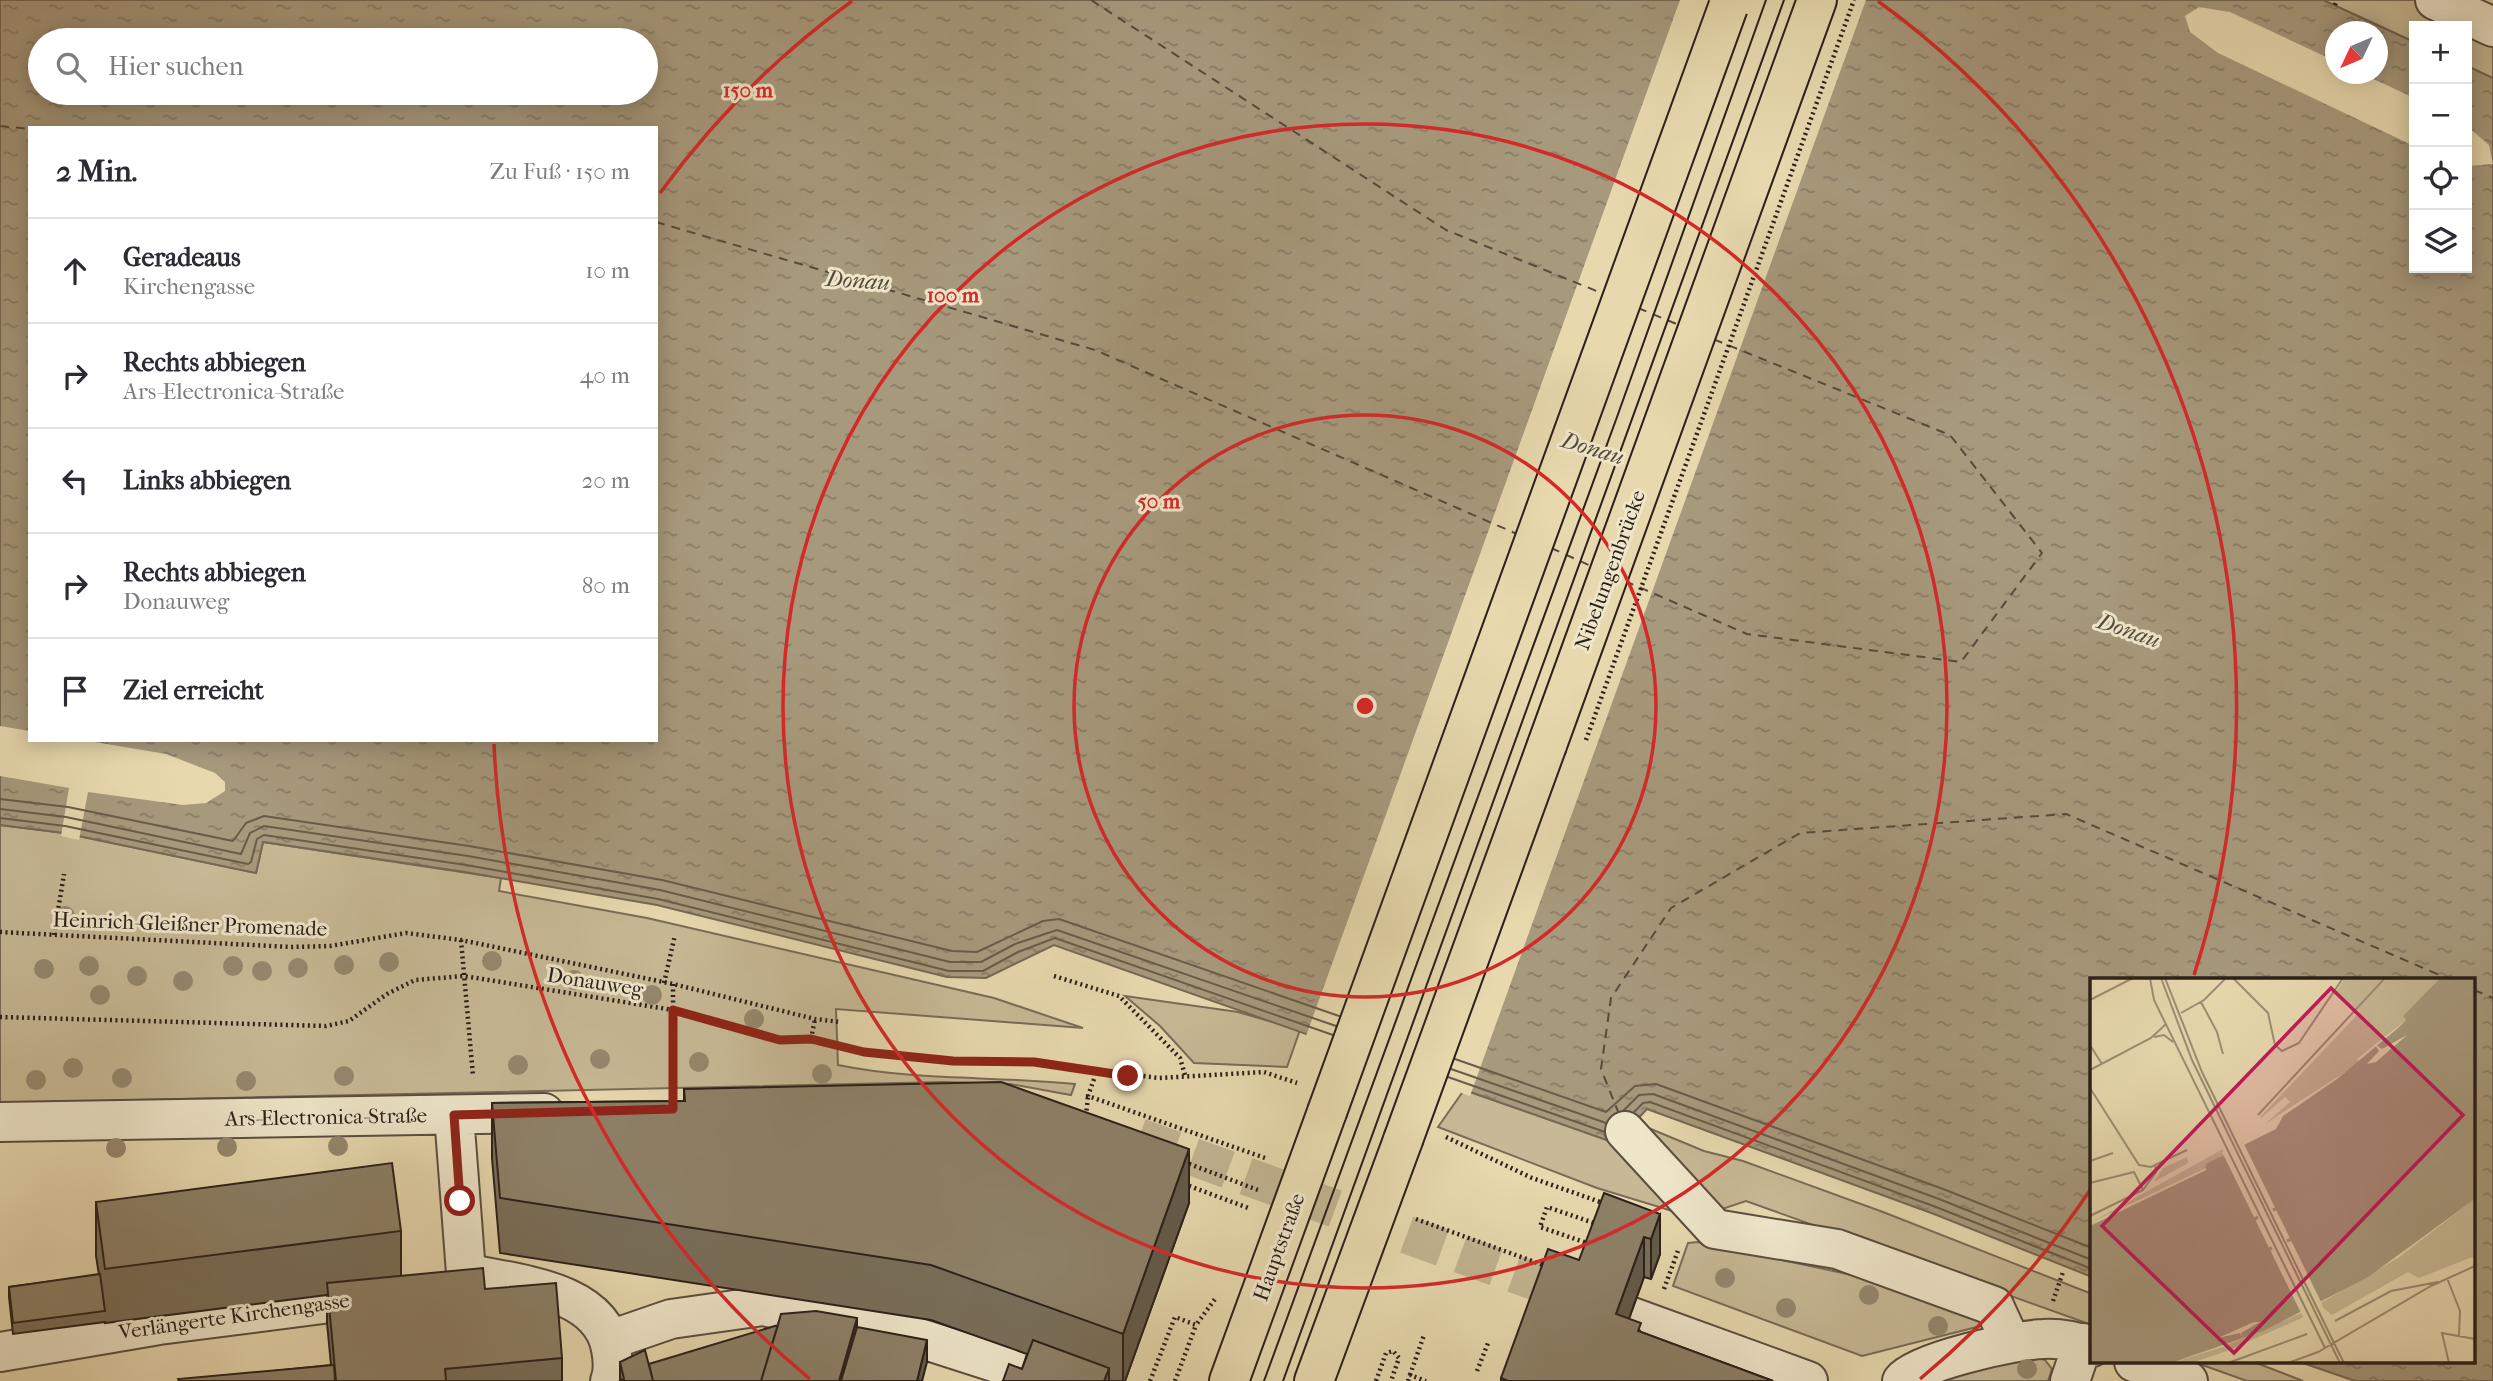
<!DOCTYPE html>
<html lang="de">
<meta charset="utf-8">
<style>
body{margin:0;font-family:"IM FELL French Canon",serif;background:#f2f2f3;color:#2b2b33}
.controls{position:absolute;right:21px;top:21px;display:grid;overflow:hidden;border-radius:0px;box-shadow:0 4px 18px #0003}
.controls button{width:63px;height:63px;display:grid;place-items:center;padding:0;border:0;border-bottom:2px solid #e1e1e2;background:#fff;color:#2b2b33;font:35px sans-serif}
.compass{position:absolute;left:2325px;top:21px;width:63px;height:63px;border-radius:50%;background:#fff;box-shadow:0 4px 18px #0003;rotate:226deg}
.stop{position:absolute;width:21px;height:21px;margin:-16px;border:5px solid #8f2418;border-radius:50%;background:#fff}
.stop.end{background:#8f2418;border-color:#fff;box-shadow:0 2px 7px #0008}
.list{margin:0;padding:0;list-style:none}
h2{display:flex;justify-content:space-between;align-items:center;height:91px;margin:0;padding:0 28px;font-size:30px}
h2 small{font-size:23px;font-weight:400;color:#7c7c81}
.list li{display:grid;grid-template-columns:46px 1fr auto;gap:21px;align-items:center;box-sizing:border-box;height:105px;padding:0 28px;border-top:2px solid #e1e1e2}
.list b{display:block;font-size:26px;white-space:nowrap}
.list p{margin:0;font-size:23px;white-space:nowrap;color:#7c7c81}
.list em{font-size:23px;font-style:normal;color:#7c7c81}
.icon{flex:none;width:38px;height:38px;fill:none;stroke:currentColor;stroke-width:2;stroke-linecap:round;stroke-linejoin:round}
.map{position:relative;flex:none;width:2493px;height:1381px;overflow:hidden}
.search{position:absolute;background:#fff;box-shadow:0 4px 18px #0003;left:28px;top:28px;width:630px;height:77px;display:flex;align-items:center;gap:18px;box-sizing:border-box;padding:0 24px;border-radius:38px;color:#7c7c81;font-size:26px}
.panel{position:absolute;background:#fff;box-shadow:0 4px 18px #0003;left:28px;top:126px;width:630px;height:616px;border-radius:0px}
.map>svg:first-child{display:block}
.green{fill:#c7b995;stroke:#796c58;stroke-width:2}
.water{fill:url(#water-ripples);stroke:#756955;stroke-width:2;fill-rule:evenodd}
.pier{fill:#e7d8ae}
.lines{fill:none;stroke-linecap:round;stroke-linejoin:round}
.shore{stroke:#695c4b;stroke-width:2}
.ferry{stroke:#564a3c;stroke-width:2;stroke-dasharray:9 7;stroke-linecap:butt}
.minor-tunnel{stroke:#c1b390;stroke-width:38;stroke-dasharray:38 19;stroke-linecap:butt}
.minor-casing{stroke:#5a4e3f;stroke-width:42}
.major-casing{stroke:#2b201a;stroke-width:42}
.path{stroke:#2b201a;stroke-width:4.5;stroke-dasharray:2 3.5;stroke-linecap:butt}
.minor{stroke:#efe6ca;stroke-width:38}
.major{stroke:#e7d8ae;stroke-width:38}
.tram{stroke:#2b201a;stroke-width:2}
.major-bridge-casing{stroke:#2b201a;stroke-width:42;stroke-linecap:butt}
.path-bridge{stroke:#2b201a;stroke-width:4.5;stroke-dasharray:2 3.5;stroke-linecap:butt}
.major-bridge{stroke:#e7d8ae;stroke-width:38}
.tree{fill:#95886e}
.wall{fill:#796e59;stroke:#2b201a;stroke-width:2}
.shaded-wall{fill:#635a48;stroke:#2b201a;stroke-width:2}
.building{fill:#8d8067;stroke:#2b201a;stroke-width:2}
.route{stroke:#8f2418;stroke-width:9}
.ring{fill:none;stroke:#d62828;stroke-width:3.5}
.labels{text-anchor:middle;stroke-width:6;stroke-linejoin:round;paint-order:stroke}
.street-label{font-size:21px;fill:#2b201a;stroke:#efe6ca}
.water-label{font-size:23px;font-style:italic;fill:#564a3c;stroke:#efe6ca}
.inset-river{fill:none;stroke:#a7997c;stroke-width:3.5}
.inset-road{fill:none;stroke:#9c8e73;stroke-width:2}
.view{fill:#c2185b;fill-opacity:0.15;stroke:#c2185b;stroke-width:3.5}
.inset-edge{fill:none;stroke:#2b201a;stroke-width:3.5}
.centre{fill:#d62828;stroke:#efe6ca;stroke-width:3.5}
.ring-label{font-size:21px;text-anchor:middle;font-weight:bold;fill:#d62828;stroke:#efe6ca;stroke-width:6;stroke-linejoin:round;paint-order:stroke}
</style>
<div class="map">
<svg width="2493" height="1381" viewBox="0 0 2493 1381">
<defs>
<pattern id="water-ripples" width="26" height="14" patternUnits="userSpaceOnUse" patternTransform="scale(1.75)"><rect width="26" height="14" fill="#a7997c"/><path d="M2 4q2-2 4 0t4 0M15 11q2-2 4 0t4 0" fill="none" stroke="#887c65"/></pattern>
</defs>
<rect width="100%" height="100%" fill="#e7d8ae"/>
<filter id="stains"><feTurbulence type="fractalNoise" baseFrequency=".00286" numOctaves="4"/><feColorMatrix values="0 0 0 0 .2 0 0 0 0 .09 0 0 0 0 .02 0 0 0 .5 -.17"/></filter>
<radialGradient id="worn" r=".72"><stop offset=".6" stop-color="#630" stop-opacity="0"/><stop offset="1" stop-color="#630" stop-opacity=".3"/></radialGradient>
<path class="green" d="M2323,0h100l70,33v45l-26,-12v-40h-53v16z
M0,825l64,8 192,40 7,-31 238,36 -2,13 148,27 347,80 89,30 -247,-19 2,56c78,16 158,11 237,19l-4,11 -61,-11 -67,-2 -943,21z
M1125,996l113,16 62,18 -13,37 -93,-4 -34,-37z
M1464,1090l151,52 19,-20 70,29 39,10 140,51 209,82v31l-346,-124 -51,17 -98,-30 -159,-61z
M1698,1242l154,33 128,46 1,5 -119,30 -189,-70 15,-43z
M2036,1357l9,3 7,9 -4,12h-114l8,-6z
M2194,1362h60l49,19h-56z"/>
<path class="water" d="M0,0h2323l91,42v226h53v-202l26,12v1303h-138l-55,-19h174v-382h-382v297l-158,-63 -287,-105 -32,34 -561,-198 -68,33 -39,-1 -290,-72 -192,-33 -202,-30 -7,31 -192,-40 -64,-8zM2336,32h42v42h-42zM40,40h606v53h-606zM30,128h626v612h-626z"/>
<path class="pier" d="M1680,0h186l-396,1096 -164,-60z
M2199,7l31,5 105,49 1,13h27l51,24v48l-196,-93 -28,-21 -5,-16z
M2467,126l22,19 4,19 -26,2z
M0,726l30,5v9h53l83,14 49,19 10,9v9l-19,12 -23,2 -95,-13 -9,48 -18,-4 8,-48 -69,-12z"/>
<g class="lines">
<path class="shore" d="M0,799l68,8 165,34 13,-18 18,-7 205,30 193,34 290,71 25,1 66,-31 16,-2 280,97
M0,809l66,8 175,37 9,-21 14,-7 204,30 192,34 290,72h31l34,-18 42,-14 279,96
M0,818l65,8 183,38 3,-2 6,-23 7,-4 202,30 192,34 291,72h34l35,-19 37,-14 278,97
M1455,1059l151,53 29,-26 21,-2 287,105 149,59
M1451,1069l155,54
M1448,1077l157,55
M1623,1111l16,-16 14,-1 286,105 153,61
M1634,1112l9,-9 7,-1 286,105 156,62"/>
<path class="ferry" d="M1091,0l355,230 158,64
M0,126l30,3
M656,222l439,128 422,184
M1638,308l41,17
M1551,548l40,18
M1625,581l122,53 214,28 81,-109 -92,-118 -237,-96
M2474,990l19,8
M1619,1114l-18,-45 10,-71 60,-90 129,-75 266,-19 385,166"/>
<path class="minor-tunnel" d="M1139,1137l447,163"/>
<g class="minor-casing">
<path id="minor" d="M2435,0l58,27
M454,1115l12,158
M0,1122l544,-9
M1625,1131l90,98 122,20 157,57 17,37
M466,1273c48,11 135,16 145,76 2,11 3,22 -1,32
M1632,1317l176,64
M610,1340l61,-21 92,-13 150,30 140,45
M0,1352l159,-27 218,-28
M2134,1362l54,19
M1902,1381c16,-20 114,-41 141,-42 16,-1 35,3 49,8
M2070,1381l13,-38"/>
</g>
<g class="major-casing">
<path id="major" d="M1547,745l270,-745
M1229,1381l98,-269
M1314,1381l89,-241"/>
</g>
<path class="path" d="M2335,5l2,-5
M0,932l291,15 39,-1 76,-13 55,7 212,44 142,35 25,3
M54,935l10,-61
M461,940l12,136
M1054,976l65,20 61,62 5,17
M664,983l11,-48
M673,984v122
M0,1017l326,9 23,-5 38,-27 28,-14 49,-4 209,34 107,30 31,-1 53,13 89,9 81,1 125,16 105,-6 33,11
M811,1039l4,-20
M1094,1079l-6,17 180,63
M1086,1116l2,-20
M1446,1137l86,41 74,26
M1184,1162l74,28
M1184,1184l67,25
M1416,1219l130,47
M1590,1244l-50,-17 7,-20 50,17
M1664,1289l15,-41
M2053,1301l10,-29
M1477,1371l11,-28
M1410,1375l14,-40
M1150,1381l25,-64 21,8 19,-26
M1175,1381l21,-56
M1376,1381l10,-28 7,-2 6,7 -8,23
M1408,1381l2,-6 16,6"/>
<use href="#minor" class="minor"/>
<use href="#major" class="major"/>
<path class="tram" d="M1264,1381l353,-964 149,-417
M1283,1381l501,-1381"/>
<g class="major-bridge-casing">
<path id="major-bridge" d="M1327,1112l401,-1105
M1403,1140l144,-395"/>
</g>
<path class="path-bridge" d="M1586,740l268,-740"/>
<use href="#major-bridge" class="major-bridge"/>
</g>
<g class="tree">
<circle cx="65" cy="916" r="10"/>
<circle cx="492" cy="961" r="10"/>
<circle cx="389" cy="962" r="10"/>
<circle cx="344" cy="965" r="10"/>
<circle cx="89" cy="966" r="10"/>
<circle cx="233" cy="966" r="10"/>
<circle cx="298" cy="968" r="10"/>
<circle cx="44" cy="969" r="10"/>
<circle cx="262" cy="971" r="10"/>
<circle cx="137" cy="976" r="10"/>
<circle cx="574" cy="980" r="10"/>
<circle cx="183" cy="981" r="10"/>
<circle cx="100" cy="995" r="10"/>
<circle cx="652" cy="995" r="10"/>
<circle cx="754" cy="1019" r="10"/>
<circle cx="600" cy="1059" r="10"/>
<circle cx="699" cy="1062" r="10"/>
<circle cx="518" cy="1065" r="10"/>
<circle cx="73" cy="1068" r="10"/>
<circle cx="822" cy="1074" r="10"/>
<circle cx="344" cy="1076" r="10"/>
<circle cx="122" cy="1078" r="10"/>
<circle cx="36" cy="1080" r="10"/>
<circle cx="246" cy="1081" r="10"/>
<circle cx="338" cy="1146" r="10"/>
<circle cx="227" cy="1147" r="10"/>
<circle cx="116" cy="1148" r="10"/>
<circle cx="1725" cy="1278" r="10"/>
<circle cx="1869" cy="1295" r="10"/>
<circle cx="1786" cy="1308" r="10"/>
<circle cx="1938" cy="1326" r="10"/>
<circle cx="2027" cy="1369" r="10"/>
</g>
<path class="wall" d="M684,1089l505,114 -64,178h-122l19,-12 5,-15 -96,-34 -431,-67 -8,-95v-55l192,-2z
M96,1202l305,29v45l84,13 77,69v23h-384l153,-16 -4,-42v-28l-222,28v-1l-92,12 -4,-37v-10l90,-12 -3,-19z
M1660,1214v40l-9,25 -7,-2 -15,42 12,13 132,49h-272v-3l78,-118z
M857,1328l70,34 -307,18v-18l29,2z"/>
<path class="shaded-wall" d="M1189,1149v54l-64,178h-2v-47z
M1660,1214v40l-9,25v-40z
M1644,1237v40l-28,77v-40z
M857,1318v31l-10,32h-8z
M927,1340v22l-5,19h-5z
M1109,1368v13h-5z"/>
<path class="building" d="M1001,1082l188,67 -66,185 -192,-69 -431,-67 -8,-95 193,-2 -1,-12z
M392,1163l9,68 -296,38 -9,-67z
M1604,1193l56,21 -9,25 -7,-2 -28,77 25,9 -3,8 135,50h-265l-7,-3 47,-129 31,11z
M483,1268l2,21 71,-6 6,75 -117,11 1,12h-110l-9,-98z
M100,1274l5,37 -92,12 -4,-36z
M816,1311l41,7 -18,63h-78l20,-67z
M778,1325l-17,56h-108l-4,-17z
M857,1327l70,13 -10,41h-76z
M1033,1340l76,28 -5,13h-101l6,-17 13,5z
M645,1350l8,31h-34l5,-2 -4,-17z
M334,1365l1,16h-156l-1,-2z"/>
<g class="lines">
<path class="route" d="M460,1201l-6,-86 219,-6v-99l107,30 31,-1 53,13 89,9 81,1 94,14"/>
</g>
<g class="ring">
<circle cx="1365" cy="706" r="291"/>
<circle cx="1365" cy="706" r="582"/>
<path d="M2092 1187A872 872 0 0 1 1920 1379M810 1379A872 872 0 0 1 494 744M660 193A872 872 0 0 1 852 1M1878 1A872 872 0 0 1 2194 975"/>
</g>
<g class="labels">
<g class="street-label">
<text transform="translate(1610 570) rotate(-70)" y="7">Nibelungenbrücke</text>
<text transform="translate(190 924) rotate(2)" y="7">Heinrich-Gleißner Promenade</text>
<text transform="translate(595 982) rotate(9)" y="7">Donauweg</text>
<text transform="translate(326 1117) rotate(-1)" y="7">Ars-Electronica-Straße</text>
<text transform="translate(1279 1247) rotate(-70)" y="7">Hauptstraße</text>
<text transform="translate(234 1316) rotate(-8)" y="7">Verlängerte Kirchengasse</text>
</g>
<g class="water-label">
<text transform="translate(858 280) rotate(4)" y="8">Donau</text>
<text transform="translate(1593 448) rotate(17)" y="8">Donau</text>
<text transform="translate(2129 630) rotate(19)" y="8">Donau</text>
</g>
</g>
<g transform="translate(2090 978)">
<rect width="385" height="385" fill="#e7d8ae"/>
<path d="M255,0h95l-37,38 3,4 -49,39 2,4 -94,61 25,-22 -5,-5 -24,21 -1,-1 100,-105 -25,-19zM133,171l1,5 -18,14 -116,55zM97,179l1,6 -34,19 9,-14zM385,221v57l-56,22 -11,-6 -76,43 -13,-11 79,-46zM214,334v5l-77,34 -36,12h-20l52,-16z" fill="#c7b995"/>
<path d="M350,0h35v221l-107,78 -105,54 -92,32h-81v-137l116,-56v-6l70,-35 7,-13 54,-37 61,-51 8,-8 -3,-4z" fill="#a7997c"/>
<path d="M317,57l-31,27 -9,2 12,-13 -5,-8 8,6zM153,164l80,164 -20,11 -81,-165zM164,344h6l-19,11 4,9 -5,-9 -22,5z" fill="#e7d8ae"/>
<path class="inset-river" d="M183,232l56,-23 72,-41 74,-63M168,239l-38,24 2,18 20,2 30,-13M197,263l21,-9 113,-25 15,7M0,303l105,-44 23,-27 5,-19 -3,-14 -14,-11"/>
<path class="inset-road" d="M60,0l4,22 171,348M71,0l31,82 148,303M75,0l37,94 132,271M143,0l35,35 7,32 7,6 17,-8 44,-65M0,22l43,-22M111,24l16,30 6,22M91,35l23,-13 22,-22M64,59l10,-2 9,7M0,67l12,19M0,92l61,-32 15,-14M0,110l49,77 12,2 36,-17M168,137l127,-137M0,183l23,-8M0,205l44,-11 9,18M0,238l53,-26 13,-18 -1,-7M357,300l13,33 -1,25M245,343l56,-30 47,-9M244,365l10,20M138,385l79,-29M198,385l30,-11 113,-66 44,-20M359,385l-7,-30 33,6"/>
<path class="view" d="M241,10l132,127 -229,238 -132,-127z"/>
<rect width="385" height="385" class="inset-edge"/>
</g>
<circle cx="1365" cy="706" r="10" class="centre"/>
<g class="ring-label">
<text x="748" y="97">150 m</text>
<text x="953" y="302">100 m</text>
<text x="1159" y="508">50 m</text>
</g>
<rect width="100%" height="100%" filter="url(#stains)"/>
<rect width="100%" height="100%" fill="url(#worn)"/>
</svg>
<div class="controls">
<button>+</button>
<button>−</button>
<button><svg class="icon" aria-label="locate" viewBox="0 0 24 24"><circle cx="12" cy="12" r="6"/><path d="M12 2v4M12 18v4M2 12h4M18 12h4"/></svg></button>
<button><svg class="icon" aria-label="layers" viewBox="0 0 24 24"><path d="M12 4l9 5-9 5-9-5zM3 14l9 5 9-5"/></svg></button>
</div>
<svg class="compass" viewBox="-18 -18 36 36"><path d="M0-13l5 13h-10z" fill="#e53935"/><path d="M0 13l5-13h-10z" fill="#7c7c81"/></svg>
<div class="stop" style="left:460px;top:1201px"></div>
<div class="stop end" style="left:1128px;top:1076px"></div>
<div class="search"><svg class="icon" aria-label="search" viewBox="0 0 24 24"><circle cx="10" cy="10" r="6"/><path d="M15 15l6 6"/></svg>Hier suchen</div>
<section class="panel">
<h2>2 Min.<small>Zu Fuß · 150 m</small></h2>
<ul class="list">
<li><svg class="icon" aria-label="ahead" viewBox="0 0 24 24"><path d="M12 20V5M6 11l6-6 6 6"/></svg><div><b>Geradeaus</b><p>Kirchengasse</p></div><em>10 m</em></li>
<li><svg class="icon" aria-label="right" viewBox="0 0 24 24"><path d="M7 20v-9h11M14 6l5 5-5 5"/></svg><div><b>Rechts abbiegen</b><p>Ars-Electronica-Straße</p></div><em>40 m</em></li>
<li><svg class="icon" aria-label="left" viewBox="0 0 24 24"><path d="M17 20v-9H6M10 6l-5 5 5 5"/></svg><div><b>Links abbiegen</b></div><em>20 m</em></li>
<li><svg class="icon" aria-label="right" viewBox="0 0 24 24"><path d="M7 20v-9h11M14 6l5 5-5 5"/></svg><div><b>Rechts abbiegen</b><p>Donauweg</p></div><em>80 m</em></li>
<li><svg class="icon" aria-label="arrive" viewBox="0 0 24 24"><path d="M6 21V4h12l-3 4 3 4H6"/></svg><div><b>Ziel erreicht</b></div></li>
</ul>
</section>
</div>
